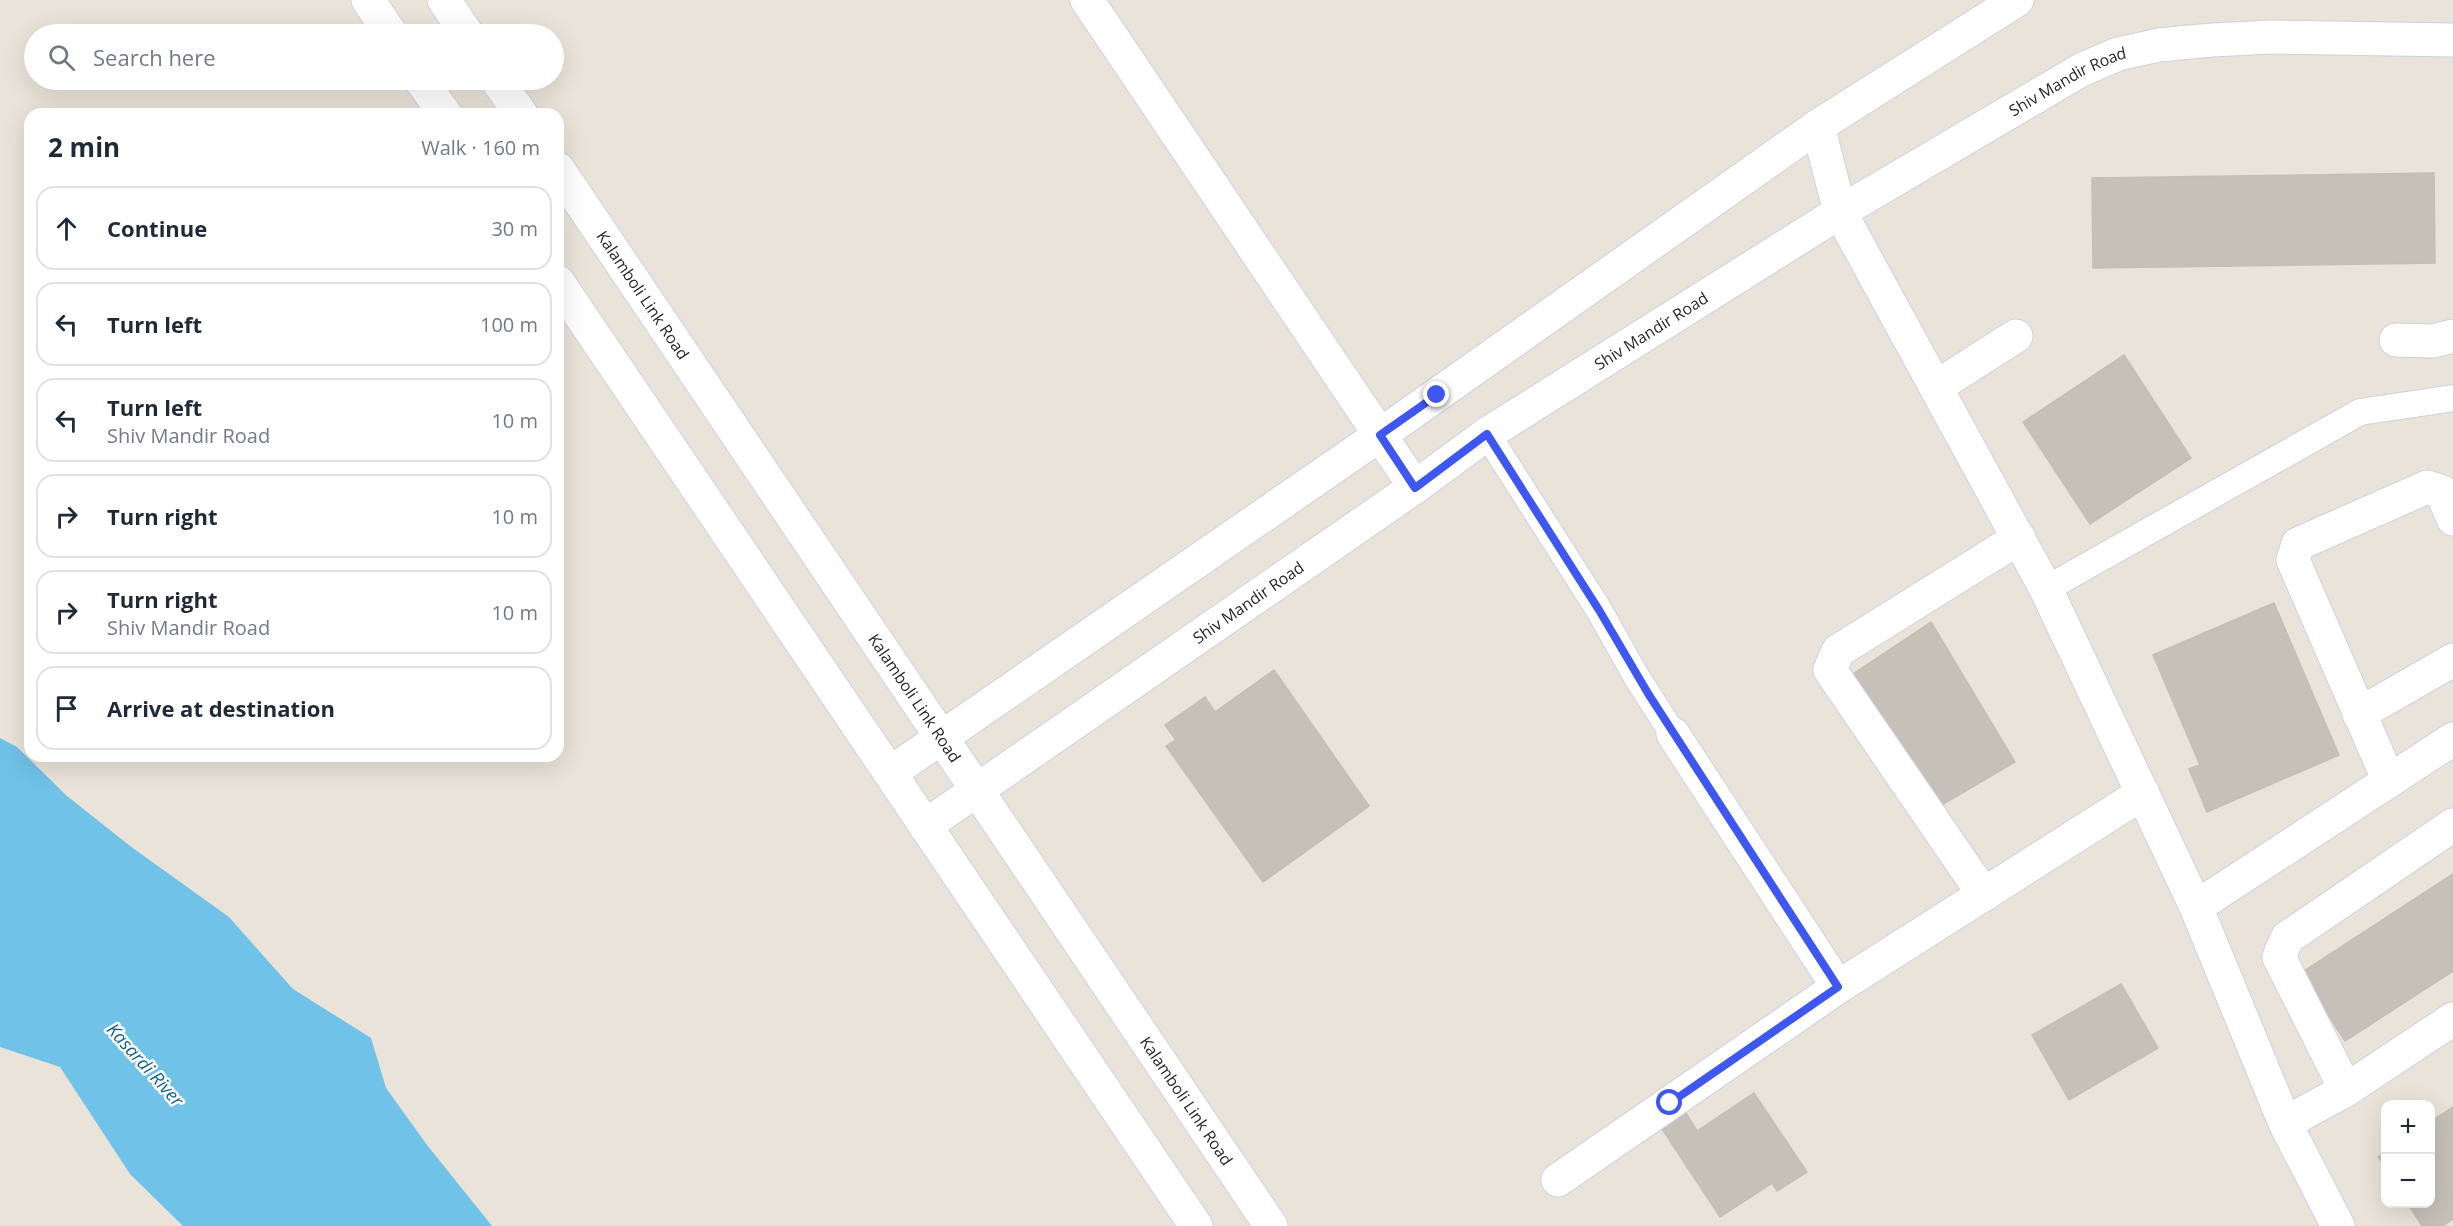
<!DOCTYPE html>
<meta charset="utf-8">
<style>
body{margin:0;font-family:"Open Sans",sans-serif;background:#f6f6f7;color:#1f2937}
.controls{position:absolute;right:18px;bottom:18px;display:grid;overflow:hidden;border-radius:12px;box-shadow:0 6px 24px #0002}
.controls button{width:54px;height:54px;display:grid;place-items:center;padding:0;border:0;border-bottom:2px solid #e0e1e3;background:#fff;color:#1f2937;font:30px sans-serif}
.stop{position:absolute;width:18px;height:18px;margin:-14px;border:4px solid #3f57f1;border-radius:50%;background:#fff}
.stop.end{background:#3f57f1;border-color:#fff;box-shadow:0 2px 6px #0008}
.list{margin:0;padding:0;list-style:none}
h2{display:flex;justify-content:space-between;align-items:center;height:78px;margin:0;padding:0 24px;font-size:26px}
h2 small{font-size:20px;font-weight:400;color:#747a83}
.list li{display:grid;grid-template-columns:39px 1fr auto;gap:18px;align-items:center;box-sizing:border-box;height:84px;margin:0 12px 12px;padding:0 12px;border:2px solid #e0e1e3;border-radius:18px}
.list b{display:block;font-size:22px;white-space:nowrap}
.list p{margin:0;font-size:20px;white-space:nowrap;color:#747a83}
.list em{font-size:20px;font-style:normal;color:#747a83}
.icon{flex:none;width:33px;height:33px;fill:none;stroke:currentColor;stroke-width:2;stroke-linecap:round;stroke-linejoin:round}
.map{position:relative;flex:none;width:2453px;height:1226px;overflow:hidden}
.search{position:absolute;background:#fff;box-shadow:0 6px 24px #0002;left:24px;top:24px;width:540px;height:66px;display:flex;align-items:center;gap:15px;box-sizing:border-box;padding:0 21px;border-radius:33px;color:#747a83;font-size:22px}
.panel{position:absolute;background:#fff;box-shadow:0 6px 24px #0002;left:24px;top:108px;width:540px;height:654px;border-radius:18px}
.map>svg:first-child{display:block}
.water{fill:#70c2e8}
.building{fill:#c5c1b8;stroke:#c4bfb3;stroke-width:1.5}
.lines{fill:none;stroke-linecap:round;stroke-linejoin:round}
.service-casing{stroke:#cfd1e0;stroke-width:28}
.minor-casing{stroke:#cfd1e0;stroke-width:35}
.tertiary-casing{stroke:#cfd1e0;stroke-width:35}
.secondary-casing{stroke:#cfd1e0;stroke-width:35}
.service{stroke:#fff;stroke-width:26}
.minor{stroke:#fff;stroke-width:33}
.tertiary{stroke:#fff;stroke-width:33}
.secondary{stroke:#fff;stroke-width:33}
.route{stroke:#3f57f1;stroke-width:8}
.labels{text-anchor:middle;stroke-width:5;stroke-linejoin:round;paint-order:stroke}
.street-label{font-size:16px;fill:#272727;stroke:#fff}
.water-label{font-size:18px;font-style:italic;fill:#135f90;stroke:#fff}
</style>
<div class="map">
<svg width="2453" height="1226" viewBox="0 0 2453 1226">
<rect width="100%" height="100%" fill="#e9e3d9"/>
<path class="water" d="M0,738l17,9 50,49 63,50 99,71 64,72 78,49 15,50 41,57 65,81h-309l-53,-52 -70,-107 -60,-20z"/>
<path class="building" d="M2434,173l1,90 -342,5 -1,-90z
M2124,355l67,103 -101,66 -67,-102z
M2274,603l65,152 -132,57 -18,-43 11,-4 -47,-110z
M1931,622l84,140 -75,44 -87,-132z
M1274,670l95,136 -106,76 -97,-136 10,-6 -11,-15 40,-28 10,15z
M2453,874v97l-108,70 -44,-68z
M2121,984l37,64 -89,52 -37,-65z
M1754,1093l53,79 -30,19 -5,-8 -52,34 -58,-88 24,-16 11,18z
M2453,1107v112l-10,7h-21l-14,-22h22v-82z
M2386,1152v17l-8,-12z"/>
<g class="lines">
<g class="service-casing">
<path id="service" d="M1487,434l112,176 37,66 37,58
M2046,589l314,-177 93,-14"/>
</g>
<g class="minor-casing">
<path id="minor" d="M1087,0l328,487
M1818,126l22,86 206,377 150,318 89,216 53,103
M2396,340l37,1 20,-5
M1936,387l80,-51
M2359,714l94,-54
M1673,734l165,253
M2389,781l-96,-221 5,-16 129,-57 15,5 11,27
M1984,895l-154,-225 8,-19 181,-113
M2196,907l257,-168
M2346,1090l-67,-133 8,-19 166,-113
M2285,1123l61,-33 107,-71
M1558,1180l280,-193 305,-194"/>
</g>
<g class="tertiary-casing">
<g id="tertiary">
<path d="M890,773l490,-338 438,-309 199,-126"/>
<path id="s1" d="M925,826l490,-339 72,-53 353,-222 241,-142 37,-16 41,-9 53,-5 59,-3 182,3"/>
</g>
</g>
<g class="secondary-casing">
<g id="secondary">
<path d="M368,0l23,34"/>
<path d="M444,0l23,34"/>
<path d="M421,80l24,34"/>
<path d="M497,80l24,34"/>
<path id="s2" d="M558,169l713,1057"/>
<path d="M558,282l638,944"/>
</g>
</g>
<use href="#service" class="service"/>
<use href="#minor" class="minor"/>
<use href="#tertiary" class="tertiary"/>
<use href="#secondary" class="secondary"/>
</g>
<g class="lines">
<path class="route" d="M1437,395l-57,40 35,53 72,-54 112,176 50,85 189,292 -168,116"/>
</g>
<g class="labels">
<g class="street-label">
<text dy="6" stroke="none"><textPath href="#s1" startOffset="1365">Shiv Mandir Road</textPath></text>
<text dy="6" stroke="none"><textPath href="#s2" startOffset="152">Kalamboli Link Road</textPath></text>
<text dy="6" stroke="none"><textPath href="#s1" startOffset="879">Shiv Mandir Road</textPath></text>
<text dy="6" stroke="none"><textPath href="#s1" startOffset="393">Shiv Mandir Road</textPath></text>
<text dy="6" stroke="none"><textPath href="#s2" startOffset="638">Kalamboli Link Road</textPath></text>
<text dy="6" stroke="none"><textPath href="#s2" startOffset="1124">Kalamboli Link Road</textPath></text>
</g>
<g class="water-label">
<text transform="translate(145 1065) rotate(48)" y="6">Kasardi River</text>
</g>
</g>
</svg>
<div class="controls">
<button>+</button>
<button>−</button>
</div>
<div class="stop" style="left:1670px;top:1103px"></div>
<div class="stop end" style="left:1437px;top:395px"></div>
<div class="search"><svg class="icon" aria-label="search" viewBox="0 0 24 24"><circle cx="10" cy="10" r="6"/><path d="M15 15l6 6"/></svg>Search here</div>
<section class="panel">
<h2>2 min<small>Walk · 160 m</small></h2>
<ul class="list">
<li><svg class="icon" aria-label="ahead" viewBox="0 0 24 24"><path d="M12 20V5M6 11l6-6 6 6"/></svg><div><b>Continue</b></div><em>30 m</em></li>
<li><svg class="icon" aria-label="left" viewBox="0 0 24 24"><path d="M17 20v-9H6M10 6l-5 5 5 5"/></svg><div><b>Turn left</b></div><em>100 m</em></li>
<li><svg class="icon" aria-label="left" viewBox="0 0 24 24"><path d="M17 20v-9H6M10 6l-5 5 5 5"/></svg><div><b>Turn left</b><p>Shiv Mandir Road</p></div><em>10 m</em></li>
<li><svg class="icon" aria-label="right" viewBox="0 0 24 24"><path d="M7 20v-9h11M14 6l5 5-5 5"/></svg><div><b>Turn right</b></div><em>10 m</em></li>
<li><svg class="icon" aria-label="right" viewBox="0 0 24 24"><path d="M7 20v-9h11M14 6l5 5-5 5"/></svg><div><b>Turn right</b><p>Shiv Mandir Road</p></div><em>10 m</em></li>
<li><svg class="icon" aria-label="arrive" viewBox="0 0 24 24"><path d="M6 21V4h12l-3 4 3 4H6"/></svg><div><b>Arrive at destination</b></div></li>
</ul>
</section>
</div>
